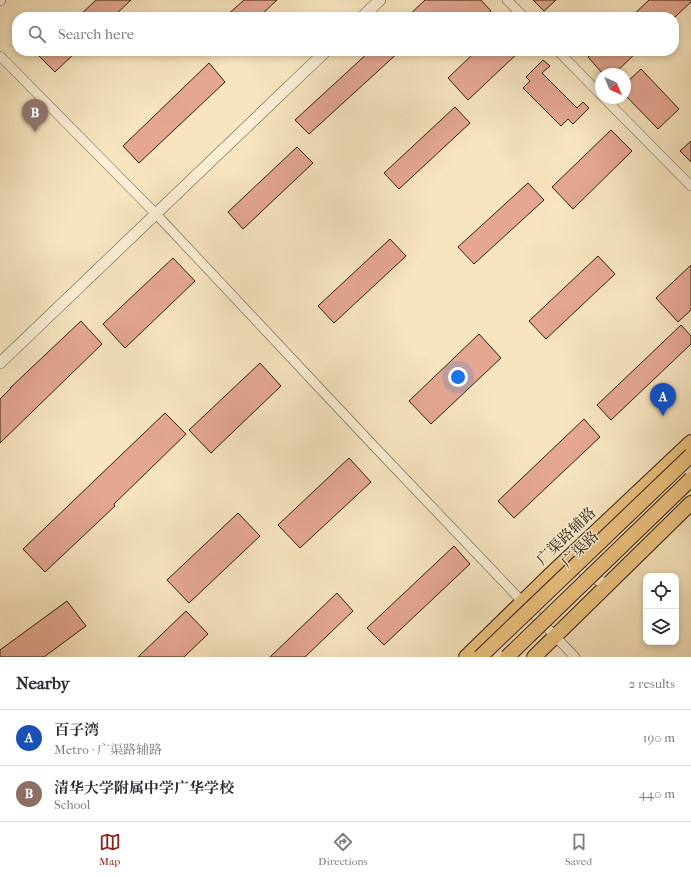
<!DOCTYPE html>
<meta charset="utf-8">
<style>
body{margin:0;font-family:"IM FELL French Canon","Noto Serif SC",serif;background:#f2f2f3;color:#2b2b33}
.controls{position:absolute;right:12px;bottom:12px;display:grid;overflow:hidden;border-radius:8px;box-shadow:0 2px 6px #0003}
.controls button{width:36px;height:36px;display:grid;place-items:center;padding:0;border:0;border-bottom:1px solid #e1e1e2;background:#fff;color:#2b2b33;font:20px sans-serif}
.compass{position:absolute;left:595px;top:68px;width:36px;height:36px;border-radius:50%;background:#fff;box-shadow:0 2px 6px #0003;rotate:136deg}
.you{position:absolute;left:458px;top:377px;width:14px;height:14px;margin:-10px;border:3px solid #fff;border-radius:50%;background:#1a73e8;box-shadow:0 0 0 6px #1a73e833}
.badge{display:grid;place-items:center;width:26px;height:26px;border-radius:50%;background:#8f2418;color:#fff;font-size:13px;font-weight:700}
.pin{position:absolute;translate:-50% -33px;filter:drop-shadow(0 1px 2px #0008)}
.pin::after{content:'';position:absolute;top:21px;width:14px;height:12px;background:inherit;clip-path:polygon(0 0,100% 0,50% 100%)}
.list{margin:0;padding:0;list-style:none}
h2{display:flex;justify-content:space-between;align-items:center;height:52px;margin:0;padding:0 16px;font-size:17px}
h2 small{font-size:13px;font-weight:400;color:#7c7c81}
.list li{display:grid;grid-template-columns:26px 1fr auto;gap:12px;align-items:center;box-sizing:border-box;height:56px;padding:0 16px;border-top:1px solid #e1e1e2}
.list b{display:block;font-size:15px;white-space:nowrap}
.list p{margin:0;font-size:13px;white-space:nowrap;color:#7c7c81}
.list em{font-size:13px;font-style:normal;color:#7c7c81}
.icon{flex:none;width:22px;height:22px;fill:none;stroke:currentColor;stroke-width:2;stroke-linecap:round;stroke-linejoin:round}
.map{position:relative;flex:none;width:691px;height:657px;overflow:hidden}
.search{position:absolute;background:#fff;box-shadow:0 2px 6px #0003;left:12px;right:12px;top:12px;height:44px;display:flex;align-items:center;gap:10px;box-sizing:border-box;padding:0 14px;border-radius:16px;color:#7c7c81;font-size:15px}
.sheet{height:164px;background:#fff}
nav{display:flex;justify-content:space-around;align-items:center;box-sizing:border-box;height:56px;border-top:1px solid #e1e1e2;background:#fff;font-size:11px;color:#7c7c81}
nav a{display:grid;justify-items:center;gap:2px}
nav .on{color:#8f2418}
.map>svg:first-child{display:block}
.building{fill:#e5a792;stroke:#2e1f0d}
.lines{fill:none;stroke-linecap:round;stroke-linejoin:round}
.minor-casing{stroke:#60503a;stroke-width:10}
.tertiary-casing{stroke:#60503a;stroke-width:12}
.primary-casing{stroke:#2e1f0d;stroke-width:16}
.minor{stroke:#faeed5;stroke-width:9}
.tertiary{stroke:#faeed5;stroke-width:11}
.primary{stroke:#ecc280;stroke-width:14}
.trunk-bridge-casing{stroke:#2e1f0d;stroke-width:16;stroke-linecap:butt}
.trunk-bridge{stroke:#ecc280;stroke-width:14}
.labels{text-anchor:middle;stroke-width:3;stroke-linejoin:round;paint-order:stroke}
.street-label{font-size:15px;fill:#2e1f0d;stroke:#faeed5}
</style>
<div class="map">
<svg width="691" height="657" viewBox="0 0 691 657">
<rect width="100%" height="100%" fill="#f7e5bf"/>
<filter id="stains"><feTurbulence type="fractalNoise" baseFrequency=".005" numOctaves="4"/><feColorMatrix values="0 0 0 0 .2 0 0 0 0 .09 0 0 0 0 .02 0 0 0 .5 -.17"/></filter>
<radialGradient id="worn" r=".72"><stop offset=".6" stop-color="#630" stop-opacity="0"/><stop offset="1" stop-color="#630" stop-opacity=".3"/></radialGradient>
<path class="building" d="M96,0h35l-18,17h-35z
M244,0h33l-18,17h-34z
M425,0h56l10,11 -6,6h-48l-4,-5 -5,5h-21z
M533,0h23l-12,11z
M649,0h42v2l-16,15h-44z
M42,51h35l-22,21 -17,-17z
M370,51h30l-91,83 -14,-14z
M476,51h44l-52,49 -20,-22z
M595,51h43l-24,23h-11l-15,-17z
M543,60l7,6 -8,7 35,35 6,-6 6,6 -16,16 -5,-5 -7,7 -38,-38 7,-7 -4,-4z
M209,63l16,19 -86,81 -16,-17z
M641,69l38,40 -21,20 -33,-34v-11z
M455,107l15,16 -71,66 -15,-16z
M611,130l21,21 -59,58 -21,-22z
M691,141v21l-11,-11z
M297,147l16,16 -70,66 -15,-17z
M528,183l16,17 -70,64 -16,-17z
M390,239l16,17 -72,67 -16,-17z
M598,256l17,18 -69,65 -17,-18z
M173,258l22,23 -70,67 -22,-24z
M691,265v45l-13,12 -22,-24z
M81,321l21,23 -102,99v-44l11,-11h-1z
M681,325l10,11v8l-80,76 -14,-15z
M479,334l22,24 -70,66 -22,-23z
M260,363l21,23 -70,67 -22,-23z
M165,413l21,21 -72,70 1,2 -70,66 -22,-23z
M584,419l16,18 -86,81 -16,-17z
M349,458l22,24 -71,66 -22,-23z
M238,513l22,23 -71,67 -22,-23z
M454,546l16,18 -86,81 -17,-17z
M337,593l16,18 -48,46h-35z
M67,601l19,25 -42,31h-44v-7z
M186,611l22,23 -24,23h-46z"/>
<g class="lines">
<g class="minor-casing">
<path id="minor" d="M507,0l17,17
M0,1l1,-1
M558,51l43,44
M0,56l156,158 216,230 203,213
M604,98l87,88
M577,559c5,18 15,21 32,24"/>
</g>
<g class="tertiary-casing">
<path id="tertiary" d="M362,17l18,-17
M0,363l326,-312"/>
</g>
<g class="primary-casing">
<path id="primary" d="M466,657l84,-82 141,-133
M534,657l157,-154"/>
</g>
<use href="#minor" class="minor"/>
<use href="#tertiary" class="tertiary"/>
<use href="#primary" class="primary"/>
<g class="trunk-bridge-casing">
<path id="trunk-bridge" d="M480,657l211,-202
M507,657l184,-178"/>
</g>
<use href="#trunk-bridge" class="trunk-bridge"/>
</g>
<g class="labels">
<g class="street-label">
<text transform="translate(566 536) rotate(-44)" y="5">广渠路辅路</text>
<text transform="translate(580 549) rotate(-44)" y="5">广渠路</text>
</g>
</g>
<rect width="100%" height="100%" filter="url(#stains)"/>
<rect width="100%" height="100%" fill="url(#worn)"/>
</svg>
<div class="controls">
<button><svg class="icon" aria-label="locate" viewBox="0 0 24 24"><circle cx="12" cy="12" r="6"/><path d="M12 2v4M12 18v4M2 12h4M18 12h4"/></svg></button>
<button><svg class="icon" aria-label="layers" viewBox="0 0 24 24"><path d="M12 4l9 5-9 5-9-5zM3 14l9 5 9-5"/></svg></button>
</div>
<svg class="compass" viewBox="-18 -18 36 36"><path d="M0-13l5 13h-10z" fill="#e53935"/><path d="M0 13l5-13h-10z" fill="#7c7c81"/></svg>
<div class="you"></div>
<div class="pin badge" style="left:663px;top:416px;background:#1a4fb4">A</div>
<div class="pin badge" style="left:35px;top:132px;background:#8d6e63">B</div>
<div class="search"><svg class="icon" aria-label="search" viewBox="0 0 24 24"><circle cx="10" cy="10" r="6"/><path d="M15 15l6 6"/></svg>Search here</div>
</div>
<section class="sheet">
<h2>Nearby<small>2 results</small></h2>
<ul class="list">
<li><span class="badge" style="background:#1a4fb4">A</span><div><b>百子湾</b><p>Metro · 广渠路辅路</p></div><em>190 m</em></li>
<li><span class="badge" style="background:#8d6e63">B</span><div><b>清华大学附属中学广华学校</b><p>School</p></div><em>440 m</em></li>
</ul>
</section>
<nav>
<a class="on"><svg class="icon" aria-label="map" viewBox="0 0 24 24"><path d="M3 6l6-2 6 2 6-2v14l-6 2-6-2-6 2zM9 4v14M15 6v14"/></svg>Map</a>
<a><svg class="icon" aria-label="directions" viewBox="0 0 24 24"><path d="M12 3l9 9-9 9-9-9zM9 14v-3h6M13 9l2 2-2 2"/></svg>Directions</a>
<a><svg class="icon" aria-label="saved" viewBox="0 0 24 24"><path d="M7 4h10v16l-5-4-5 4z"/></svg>Saved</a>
</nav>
